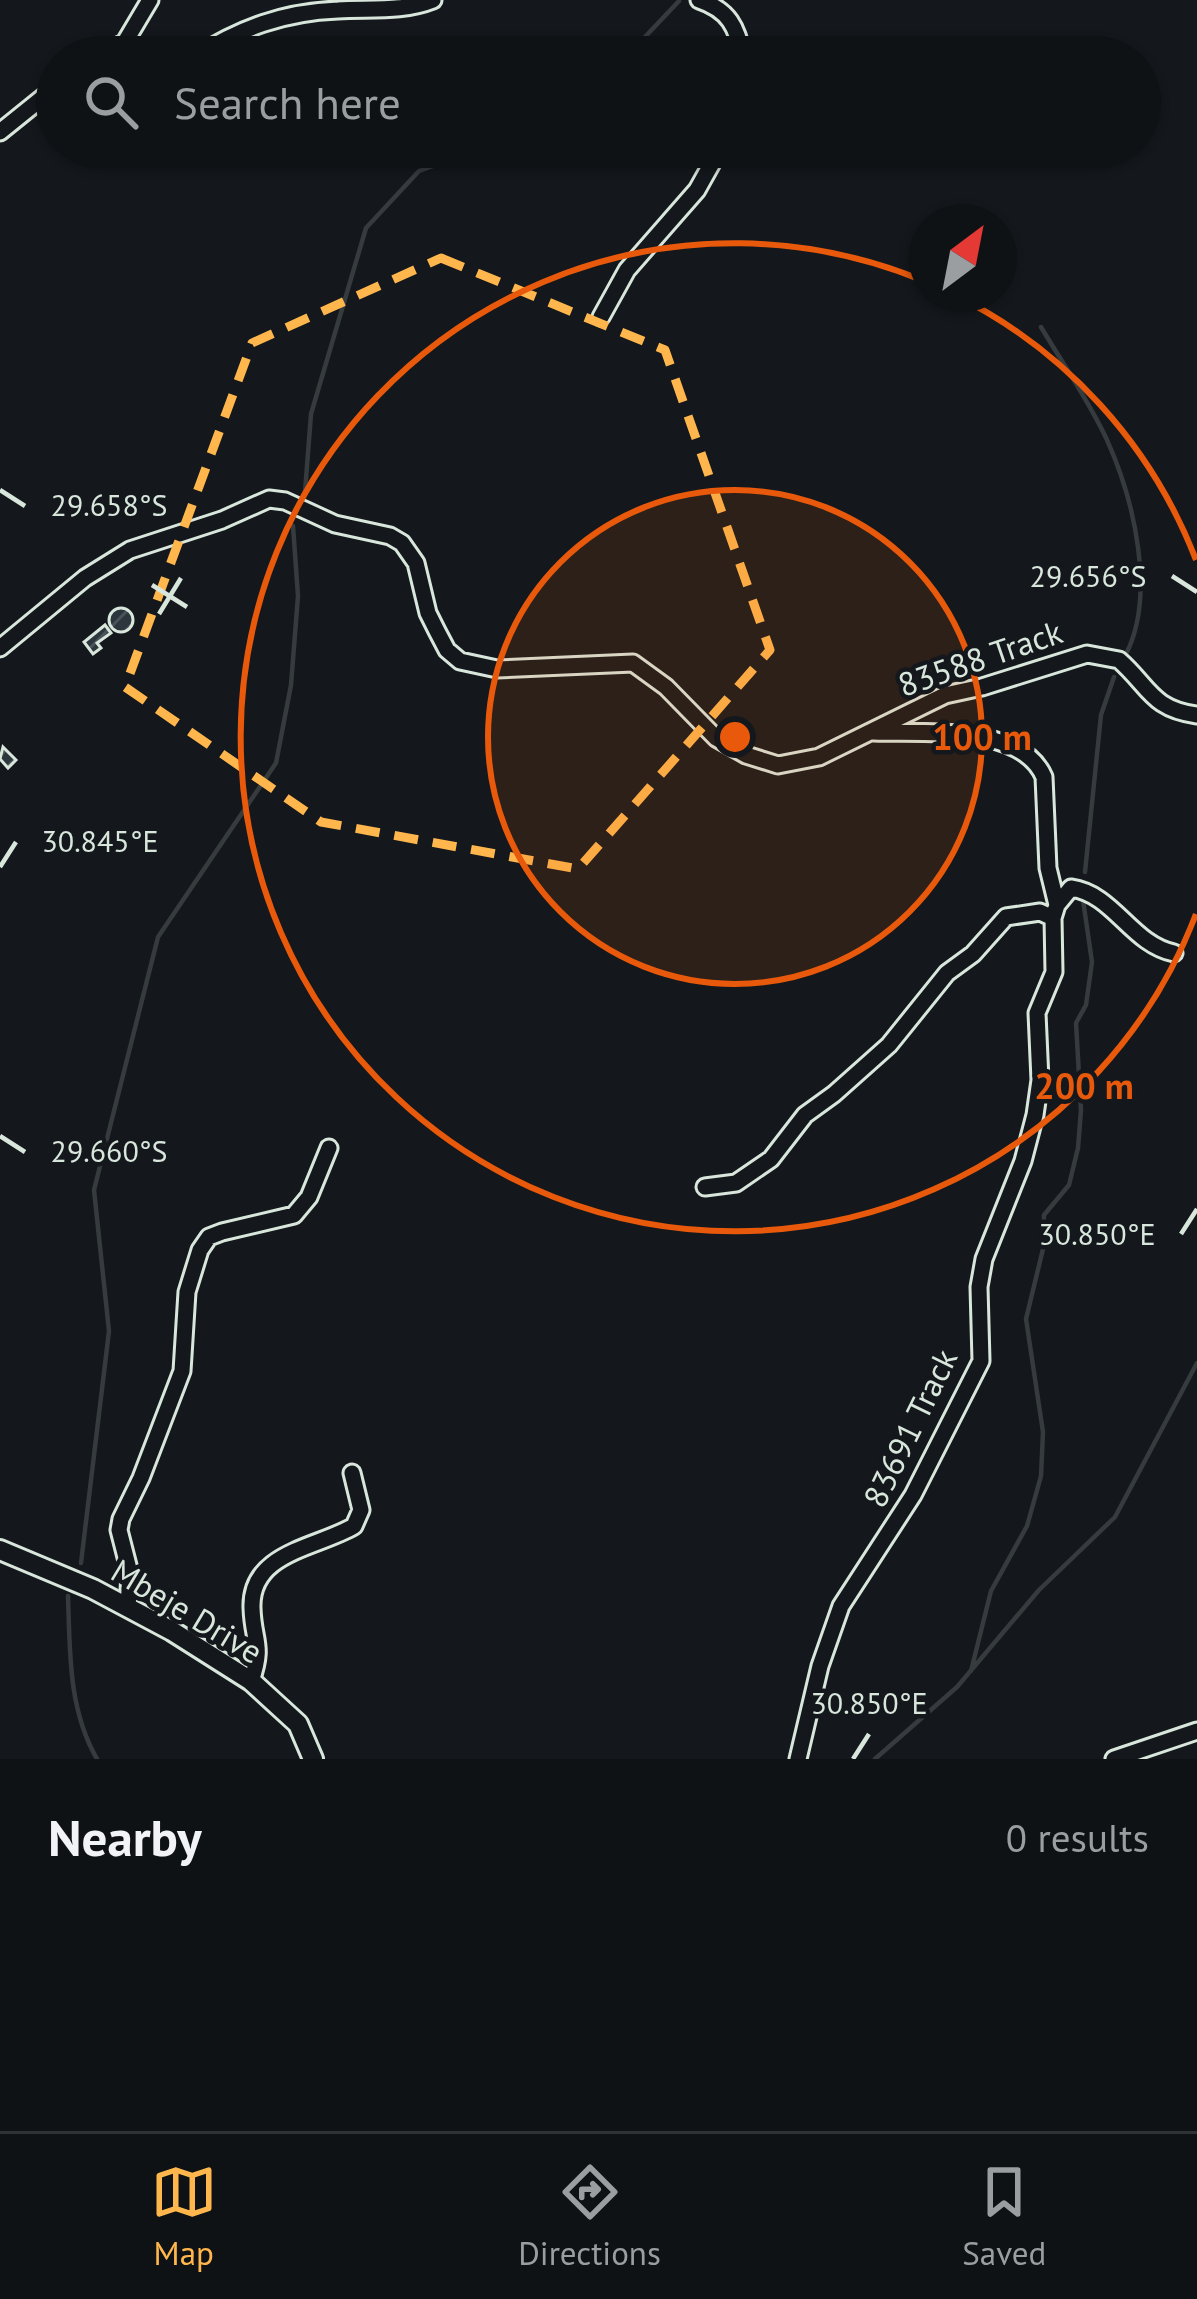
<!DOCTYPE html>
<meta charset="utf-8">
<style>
body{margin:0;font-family:"PT Sans",sans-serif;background:#1d2022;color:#f1f3f6}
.compass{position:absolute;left:909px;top:204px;width:108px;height:108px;border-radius:50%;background:#0f1215;box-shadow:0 3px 9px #0004;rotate:32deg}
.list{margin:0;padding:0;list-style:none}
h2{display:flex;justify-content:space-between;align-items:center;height:156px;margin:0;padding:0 48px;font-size:51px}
h2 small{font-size:39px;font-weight:400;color:#9b9ea0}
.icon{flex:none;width:66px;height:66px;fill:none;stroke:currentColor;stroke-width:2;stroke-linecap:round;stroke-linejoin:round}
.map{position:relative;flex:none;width:1197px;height:1759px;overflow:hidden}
.search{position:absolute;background:#0f1215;box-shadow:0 3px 9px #0004;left:36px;right:36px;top:36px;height:132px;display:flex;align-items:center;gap:30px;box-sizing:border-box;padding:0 42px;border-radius:66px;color:#9b9ea0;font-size:45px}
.sheet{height:372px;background:#0f1215}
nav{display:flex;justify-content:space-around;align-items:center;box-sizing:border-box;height:168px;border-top:3px solid #2f3234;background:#0f1215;font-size:33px;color:#9b9ea0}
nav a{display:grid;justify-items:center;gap:6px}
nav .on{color:#ffb74d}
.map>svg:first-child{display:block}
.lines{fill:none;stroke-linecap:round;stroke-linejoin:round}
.stream{stroke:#363b3e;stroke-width:4.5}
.building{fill:url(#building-hatch);stroke:#d8e6dc;stroke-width:3}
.minor-casing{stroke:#d8e6dc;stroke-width:21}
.tertiary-casing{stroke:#d8e6dc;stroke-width:24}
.minor{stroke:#14181c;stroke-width:15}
.tertiary{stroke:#14181c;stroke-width:18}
.marked{fill:none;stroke:#ffb74d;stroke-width:9;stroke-dasharray:24 15;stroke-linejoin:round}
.ticks{fill:none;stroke:#d8e6dc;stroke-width:4.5}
.ring{fill:none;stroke:#e8590c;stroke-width:6}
.labels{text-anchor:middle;stroke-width:9;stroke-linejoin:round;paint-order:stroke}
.street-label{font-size:33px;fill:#d8e6dc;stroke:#14181c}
.ticks-label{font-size:30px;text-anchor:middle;fill:#d8e6dc;stroke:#14181c;stroke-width:9;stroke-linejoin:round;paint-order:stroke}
.centre{fill:#e8590c;stroke:#14181c;stroke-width:6}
.ring-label{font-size:36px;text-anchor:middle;font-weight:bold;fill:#e8590c;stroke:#14181c;stroke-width:9;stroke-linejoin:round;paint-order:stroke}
</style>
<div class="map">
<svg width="1197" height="1759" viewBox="0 0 1197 1759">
<defs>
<pattern id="building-hatch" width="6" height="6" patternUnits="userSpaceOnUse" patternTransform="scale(3)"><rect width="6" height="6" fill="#2c363c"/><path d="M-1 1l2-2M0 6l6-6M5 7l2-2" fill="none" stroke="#4a5358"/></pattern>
</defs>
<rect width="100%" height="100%" fill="#14181c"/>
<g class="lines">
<path class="stream" d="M626,57l53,-56
M1041,327c22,37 48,74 66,113 27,60 50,156 18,216
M305,492l6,-78 55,-186 53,-57 67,-24
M1085,872l16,-157 13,-38
M81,1563l28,-232 -15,-141 64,-253 118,-174 15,-78 7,-89 -5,-70
M68,1596c2,55 0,113 29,163
M971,1671l20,-80 36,-65 14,-50 2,-44 -17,-113 17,-70 1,-34 25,-30 9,-37 3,-38 -5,-87 10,-18 6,-43 -9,-62
M875,1759l82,-72 82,-97 76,-73 82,-154"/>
</g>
<path class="building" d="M109 620a12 12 0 1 1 24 0a12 12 0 1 1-24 0Z
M105,625l6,8 -14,10 4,5 -8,6 -9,-12z
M3,747l13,13 -8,8 -8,-9z"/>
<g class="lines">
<g class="minor-casing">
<path id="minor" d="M699,0c30,10 38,27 44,57
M125,42l25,-42
M100,57l25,-15 2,15
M195,57c45,-29 89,-45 143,-47 32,-2 65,2 95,-10
M0,132l57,-46
M601,317l26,-47 70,-80 24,-43
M0,648l85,-70 45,-28 92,-30 47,-21 16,2 50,23 55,12 12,7 14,20 12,50 9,18 10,19 13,11 37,8 136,-6 33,24 50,51 30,17 32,10 41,-8 126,-62 37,-8 105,-33 32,6c30,26 32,49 78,55
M874,732c48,2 148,-8 170,45l4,91 9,37
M705,1187l31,-4 35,-24 34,-44 29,-21 55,-49 58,-72 26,-19 33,-37 34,-5 13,6
M128,1608l2,-35 -11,-43 2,-11 20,-41 41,-107 5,-79 13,-42 9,-13 13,-5 72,-17 15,-18 20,-49
M251,1681c13,-37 2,-39 1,-73 -2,-56 65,-60 102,-82l7,-16 -9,-37
M798,1759l22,-93 21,-60 72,-111 68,-134 -2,-74 5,-28 39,-98 12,-46 5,-35 -3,-67 17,-41 -1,-54 4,-13 14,-17c43,6 60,56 103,65
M1114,1759l83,-28"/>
</g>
<g class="tertiary-casing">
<path id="tertiary" d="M0,1550l93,39 79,42 79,50 47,43 15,35"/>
</g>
<use href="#minor" class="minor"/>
<use href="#tertiary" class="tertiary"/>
</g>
<path class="marked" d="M441,258l224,92 105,300 -192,219 -257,-47 -196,-135 127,-344z"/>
<path class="ticks" d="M0,490l25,16M1172,576l25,16M152,585l35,22M159,614l22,-36M0,867l16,-25M0,1136l25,16M1181,1234l16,-25M853,1759l16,-25"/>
<circle cx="735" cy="737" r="247" fill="#e8590c" fill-opacity=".12"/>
<g class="ring">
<circle cx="735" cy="737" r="247"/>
<path d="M1196 914A494 494 0 1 1 924 281M955 295A494 494 0 0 1 1196 560"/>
</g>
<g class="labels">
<g class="street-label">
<text transform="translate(980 658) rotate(-19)" y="12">83588 Track</text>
<text transform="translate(910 1428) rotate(-64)" y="12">83691 Track</text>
<text transform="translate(187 1611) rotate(31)" y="12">Mbeje Drive</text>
</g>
</g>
<g class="ticks-label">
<text x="109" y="516">29.658°S</text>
<text x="1088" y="587">29.656°S</text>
<text x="100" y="852">30.845°E</text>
<text x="109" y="1162">29.660°S</text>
<text x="1097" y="1245">30.850°E</text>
<text x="869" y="1714">30.850°E</text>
</g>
<circle cx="735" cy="737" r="18" class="centre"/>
<g class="ring-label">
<text x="982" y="750">100 m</text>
<text x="1084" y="1099">200 m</text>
</g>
</svg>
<svg class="compass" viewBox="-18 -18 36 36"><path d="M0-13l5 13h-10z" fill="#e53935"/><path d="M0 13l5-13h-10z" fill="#9b9ea0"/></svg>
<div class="search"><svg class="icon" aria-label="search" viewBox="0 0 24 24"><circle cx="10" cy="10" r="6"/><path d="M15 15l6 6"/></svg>Search here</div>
</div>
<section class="sheet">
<h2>Nearby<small>0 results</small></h2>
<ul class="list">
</ul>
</section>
<nav>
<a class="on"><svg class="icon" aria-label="map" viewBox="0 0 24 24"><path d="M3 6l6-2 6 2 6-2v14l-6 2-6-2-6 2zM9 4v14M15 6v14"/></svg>Map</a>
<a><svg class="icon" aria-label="directions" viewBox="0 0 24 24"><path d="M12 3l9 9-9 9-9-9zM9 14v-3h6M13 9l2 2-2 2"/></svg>Directions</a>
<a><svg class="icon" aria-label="saved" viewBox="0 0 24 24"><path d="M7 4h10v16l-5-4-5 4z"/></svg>Saved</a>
</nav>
